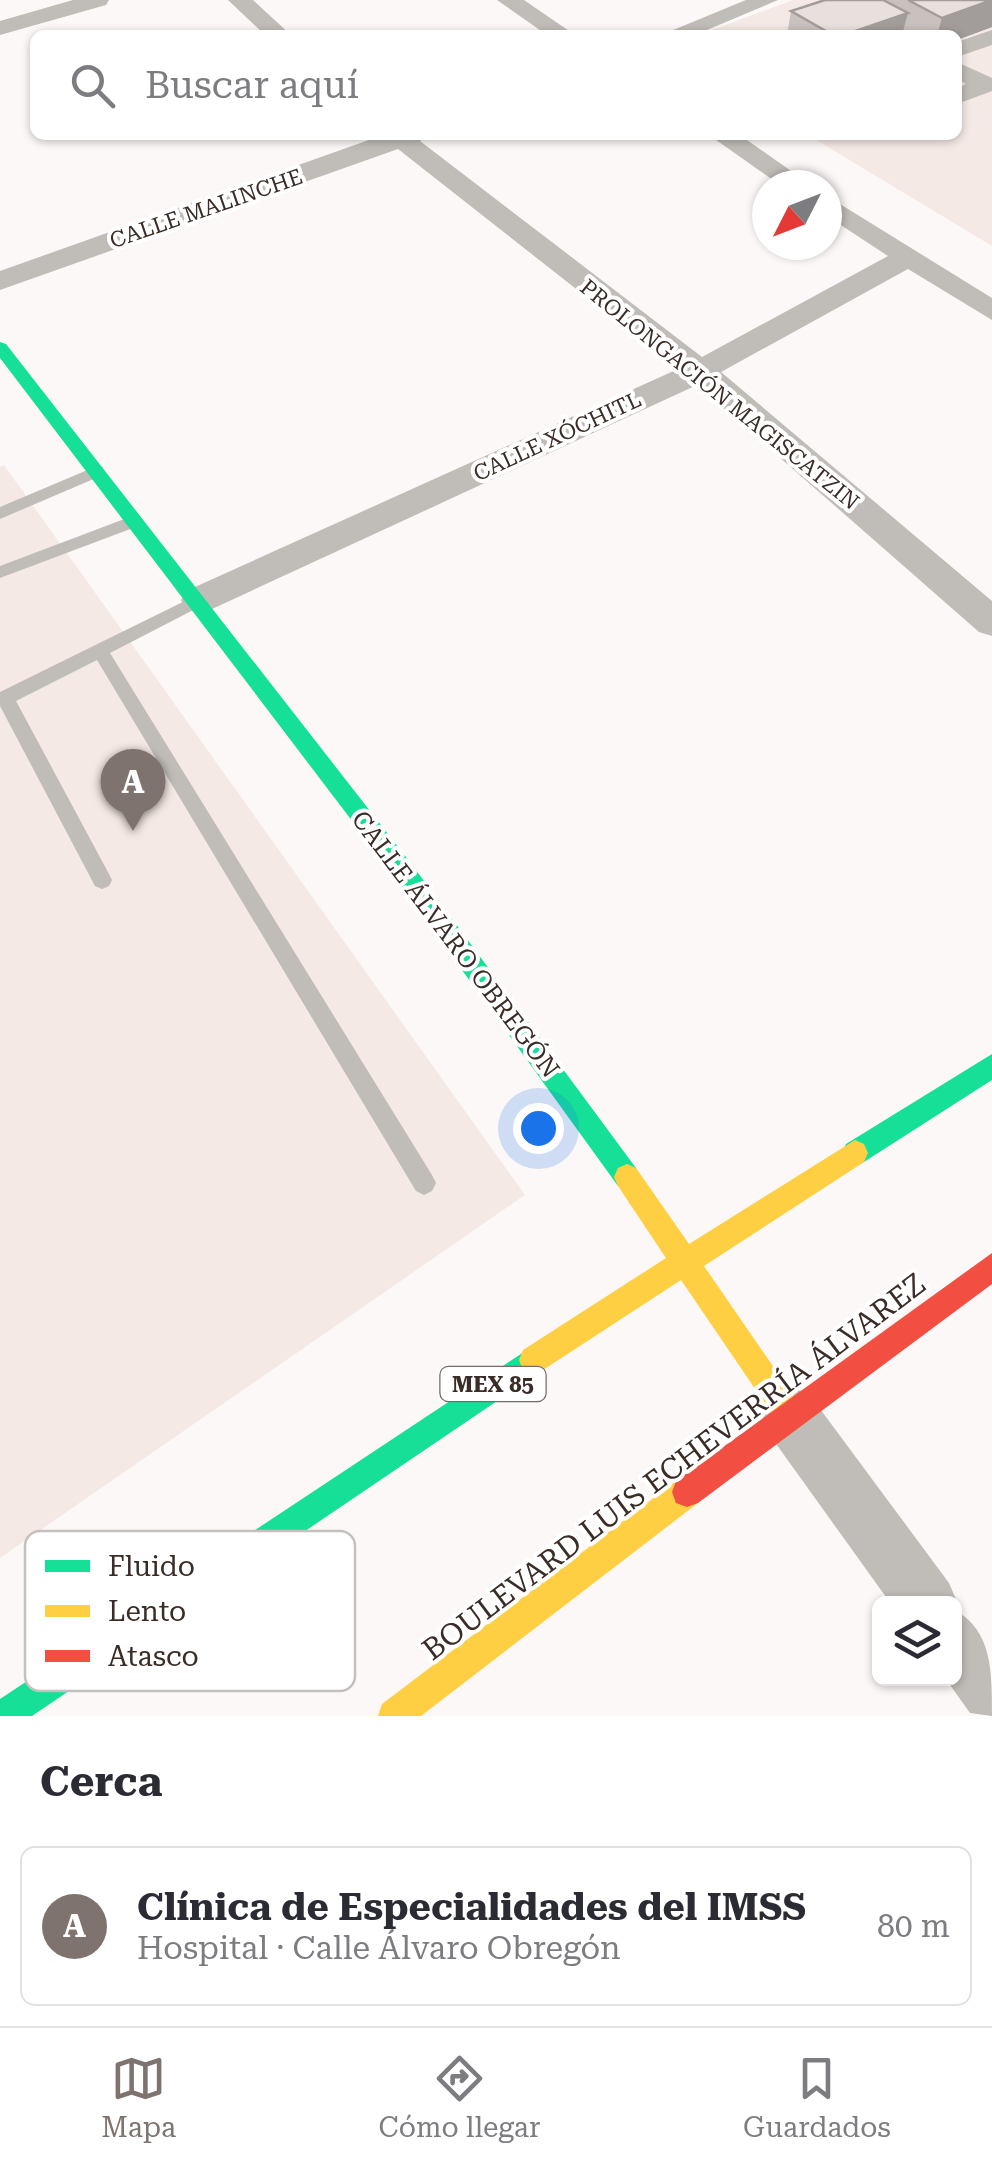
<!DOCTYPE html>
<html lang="es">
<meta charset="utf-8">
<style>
body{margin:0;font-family:"Roboto Serif",serif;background:#f7f7f7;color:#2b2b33}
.controls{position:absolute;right:30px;bottom:30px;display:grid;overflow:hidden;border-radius:15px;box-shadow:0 2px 8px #0004}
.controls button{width:90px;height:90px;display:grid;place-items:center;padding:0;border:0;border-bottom:2px solid #e1e1e2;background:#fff;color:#2b2b33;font:50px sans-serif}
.compass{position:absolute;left:752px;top:170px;width:90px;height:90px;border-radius:50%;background:#fff;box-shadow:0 2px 8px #0004;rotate:228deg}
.you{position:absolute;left:538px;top:1128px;width:35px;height:35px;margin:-25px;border:8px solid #fff;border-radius:50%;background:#1a73e8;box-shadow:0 0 0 15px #1a73e833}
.badge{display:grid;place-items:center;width:65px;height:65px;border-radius:50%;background:#7e736f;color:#fff;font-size:32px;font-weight:700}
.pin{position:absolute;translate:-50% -82px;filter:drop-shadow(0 2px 5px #0008)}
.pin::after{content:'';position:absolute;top:52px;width:35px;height:30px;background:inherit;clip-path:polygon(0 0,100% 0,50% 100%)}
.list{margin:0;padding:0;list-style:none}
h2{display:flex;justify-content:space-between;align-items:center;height:130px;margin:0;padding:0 40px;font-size:42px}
h2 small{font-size:32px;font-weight:400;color:#7c7c81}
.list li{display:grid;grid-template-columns:65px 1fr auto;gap:30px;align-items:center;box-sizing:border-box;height:160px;margin:0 20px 20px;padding:0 20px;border:2px solid #e1e1e2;border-radius:15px}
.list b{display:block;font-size:38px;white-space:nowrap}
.list p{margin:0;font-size:32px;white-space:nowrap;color:#7c7c81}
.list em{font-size:32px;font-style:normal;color:#7c7c81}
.icon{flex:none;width:55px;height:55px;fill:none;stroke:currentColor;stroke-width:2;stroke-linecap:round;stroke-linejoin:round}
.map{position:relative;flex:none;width:992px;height:1716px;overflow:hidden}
.search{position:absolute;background:#fff;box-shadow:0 2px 8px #0004;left:30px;right:30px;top:30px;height:110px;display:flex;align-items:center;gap:25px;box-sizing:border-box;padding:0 35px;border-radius:15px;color:#7c7c81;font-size:38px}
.sheet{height:310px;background:#fff}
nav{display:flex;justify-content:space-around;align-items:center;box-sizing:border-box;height:140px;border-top:2px solid #e1e1e2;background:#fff;font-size:28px;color:#7c7c81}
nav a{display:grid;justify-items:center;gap:5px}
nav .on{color:#7e736f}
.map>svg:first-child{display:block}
.built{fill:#f5e9e5}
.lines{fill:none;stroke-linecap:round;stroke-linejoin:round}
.lane{fill:#c0bcb8;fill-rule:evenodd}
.street{fill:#c0bcb8;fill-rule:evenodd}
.fast{fill:#16e098;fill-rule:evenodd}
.slow{fill:#ffcf43;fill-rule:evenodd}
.jam{fill:#f24e42;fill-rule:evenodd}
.wall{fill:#c8c1be}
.shaded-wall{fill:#a29d9b}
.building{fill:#e8e0dd;stroke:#a29d9b;stroke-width:2.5}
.labels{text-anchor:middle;stroke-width:8;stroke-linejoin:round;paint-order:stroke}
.far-street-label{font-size:22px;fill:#3a2c26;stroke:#fff}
.shield{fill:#fff;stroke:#756b67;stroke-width:2.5}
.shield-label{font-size:22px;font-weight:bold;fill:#3a2c26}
.street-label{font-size:25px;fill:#3a2c26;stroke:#fff}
.near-street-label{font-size:30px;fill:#3a2c26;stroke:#fff}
.key{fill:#fff;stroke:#c4c0be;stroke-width:2.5}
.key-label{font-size:28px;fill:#3a2c26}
</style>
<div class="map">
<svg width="992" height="1716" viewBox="0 0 992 1716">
<rect width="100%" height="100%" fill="#fcf8f7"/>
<path class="built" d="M793,0h199v246l-184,-111h149v-100h-259z
M4,465l521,730 -525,363v-1091z"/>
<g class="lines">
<path class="lane" d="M97,466l6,1v8l-103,44v-12z
M135,515l6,2v8l-141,53v-12z
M199,594l9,6 -3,4 -95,49 322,522 4,8 -4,8 -8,4 -8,-4 -319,-531 -81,41 93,173 3,6 -3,6 -7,3 -7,-3 -95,-180v-14z"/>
<path class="street" d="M73,0h36l-3,5 -106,30v-14z
M228,0h25l38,35h-26z
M497,0h27l51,35h-28z
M746,0h32l-83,35h-34z
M992,30v15l-35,12v-15z
M957,62l35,16v13l-35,13v-16l9,-4 -9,-5z
M425,135l-5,6 282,216 186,-101 -61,-40v-20l165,102v22l-84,-51 -187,103 271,229v35l-13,-4 -282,-247 -485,224 -13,4 -13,-4 -5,-9 5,-9 492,-222 -280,-220 -398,141v-19l383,-136z
M709,135h31l71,50h-31z
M789,1386l20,8 140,189 9,21 -3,6c37,21 37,60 37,106l-22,-3 -25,-35h9v-74h-63l-122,-170 -8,-20 8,-20z"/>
<path class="fast" d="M0,342l6,2 407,522 223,302 4,9 -4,9 -9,4 -9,-4 -221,-306 -397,-522z
M992,1054v26l-128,82 -9,4 -9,-4 -4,-9 4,-9z
M533,1346l10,4 4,10 -4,10 -511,346h-32v-17z"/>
<path class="slow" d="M855,1140l9,4 4,9 -4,9 -160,104 95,138 5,10 -5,10 -10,5 -10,-5 -98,-144 -138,90 -10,4 -10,-4 -4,-10 4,-10 143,-92 -48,-72 -4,-9 4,-9 9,-4 9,4 53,76z
M687,1477l11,4 4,11 -4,11 -277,213h-43l4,-12 294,-223z"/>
<path class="jam" d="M992,1253v31l-294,219 -11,4 -11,-4 -4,-11 4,-11z"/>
</g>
<path class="wall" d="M825,0h167v27l-35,13v-5h-48l-6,-3 -1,3h-115l4,-24z"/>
<path class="shaded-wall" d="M992,0v27l-35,13v-5h-20l5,-17z
M908,13l-6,22h-58z"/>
<path class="building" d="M825,0h58l25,13 -64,22h-11l-42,-24z
M908,0h84l-50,18z"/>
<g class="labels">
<g class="far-street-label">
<text transform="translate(206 208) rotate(-19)" y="8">CALLE MALINCHE</text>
<text transform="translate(720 394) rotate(39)" y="8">PROLONGACIÓN MAGISCATZIN</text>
<text transform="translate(557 436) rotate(-25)" y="8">CALLE XÓCHITL</text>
</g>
<rect class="shield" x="440.5" y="1367" width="105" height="34" rx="8"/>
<g class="shield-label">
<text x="493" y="1392">MEX 85</text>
</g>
<g class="street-label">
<text transform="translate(456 944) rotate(53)" y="9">CALLE ÁLVARO OBREGÓN</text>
</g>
<g class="near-street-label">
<text transform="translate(674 1467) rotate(-37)" y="10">BOULEVARD LUIS ECHEVERRÍA ÁLVAREZ</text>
</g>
</g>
<rect x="25" y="1531" width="330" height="160" rx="15" class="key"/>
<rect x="45" y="1560" width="45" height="12" fill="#16e098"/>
<rect x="45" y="1605" width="45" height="12" fill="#ffcf43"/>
<rect x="45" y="1650" width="45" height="12" fill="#f24e42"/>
<g class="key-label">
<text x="108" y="1576">Fluido</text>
<text x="108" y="1621">Lento</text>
<text x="108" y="1666">Atasco</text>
</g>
</svg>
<div class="controls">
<button><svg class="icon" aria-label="layers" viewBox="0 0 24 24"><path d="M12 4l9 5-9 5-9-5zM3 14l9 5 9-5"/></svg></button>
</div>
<svg class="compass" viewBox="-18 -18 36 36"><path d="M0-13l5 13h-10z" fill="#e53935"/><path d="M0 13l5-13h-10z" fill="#7c7c81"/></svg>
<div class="you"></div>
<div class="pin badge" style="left:133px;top:831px">A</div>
<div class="search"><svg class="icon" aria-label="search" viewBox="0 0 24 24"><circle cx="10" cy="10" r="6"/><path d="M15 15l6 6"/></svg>Buscar aquí</div>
</div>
<section class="sheet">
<h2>Cerca<small></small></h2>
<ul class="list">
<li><span class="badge">A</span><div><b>Clínica de Especialidades del IMSS</b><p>Hospital · Calle Álvaro Obregón</p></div><em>80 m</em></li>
</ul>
</section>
<nav>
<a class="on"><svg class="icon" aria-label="map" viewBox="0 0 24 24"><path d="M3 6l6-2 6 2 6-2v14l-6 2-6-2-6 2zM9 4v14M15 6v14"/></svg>Mapa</a>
<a><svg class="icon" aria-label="directions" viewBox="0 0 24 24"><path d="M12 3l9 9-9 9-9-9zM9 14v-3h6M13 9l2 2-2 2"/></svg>Cómo llegar</a>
<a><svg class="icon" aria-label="saved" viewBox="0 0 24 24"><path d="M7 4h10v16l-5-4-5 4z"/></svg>Guardados</a>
</nav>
